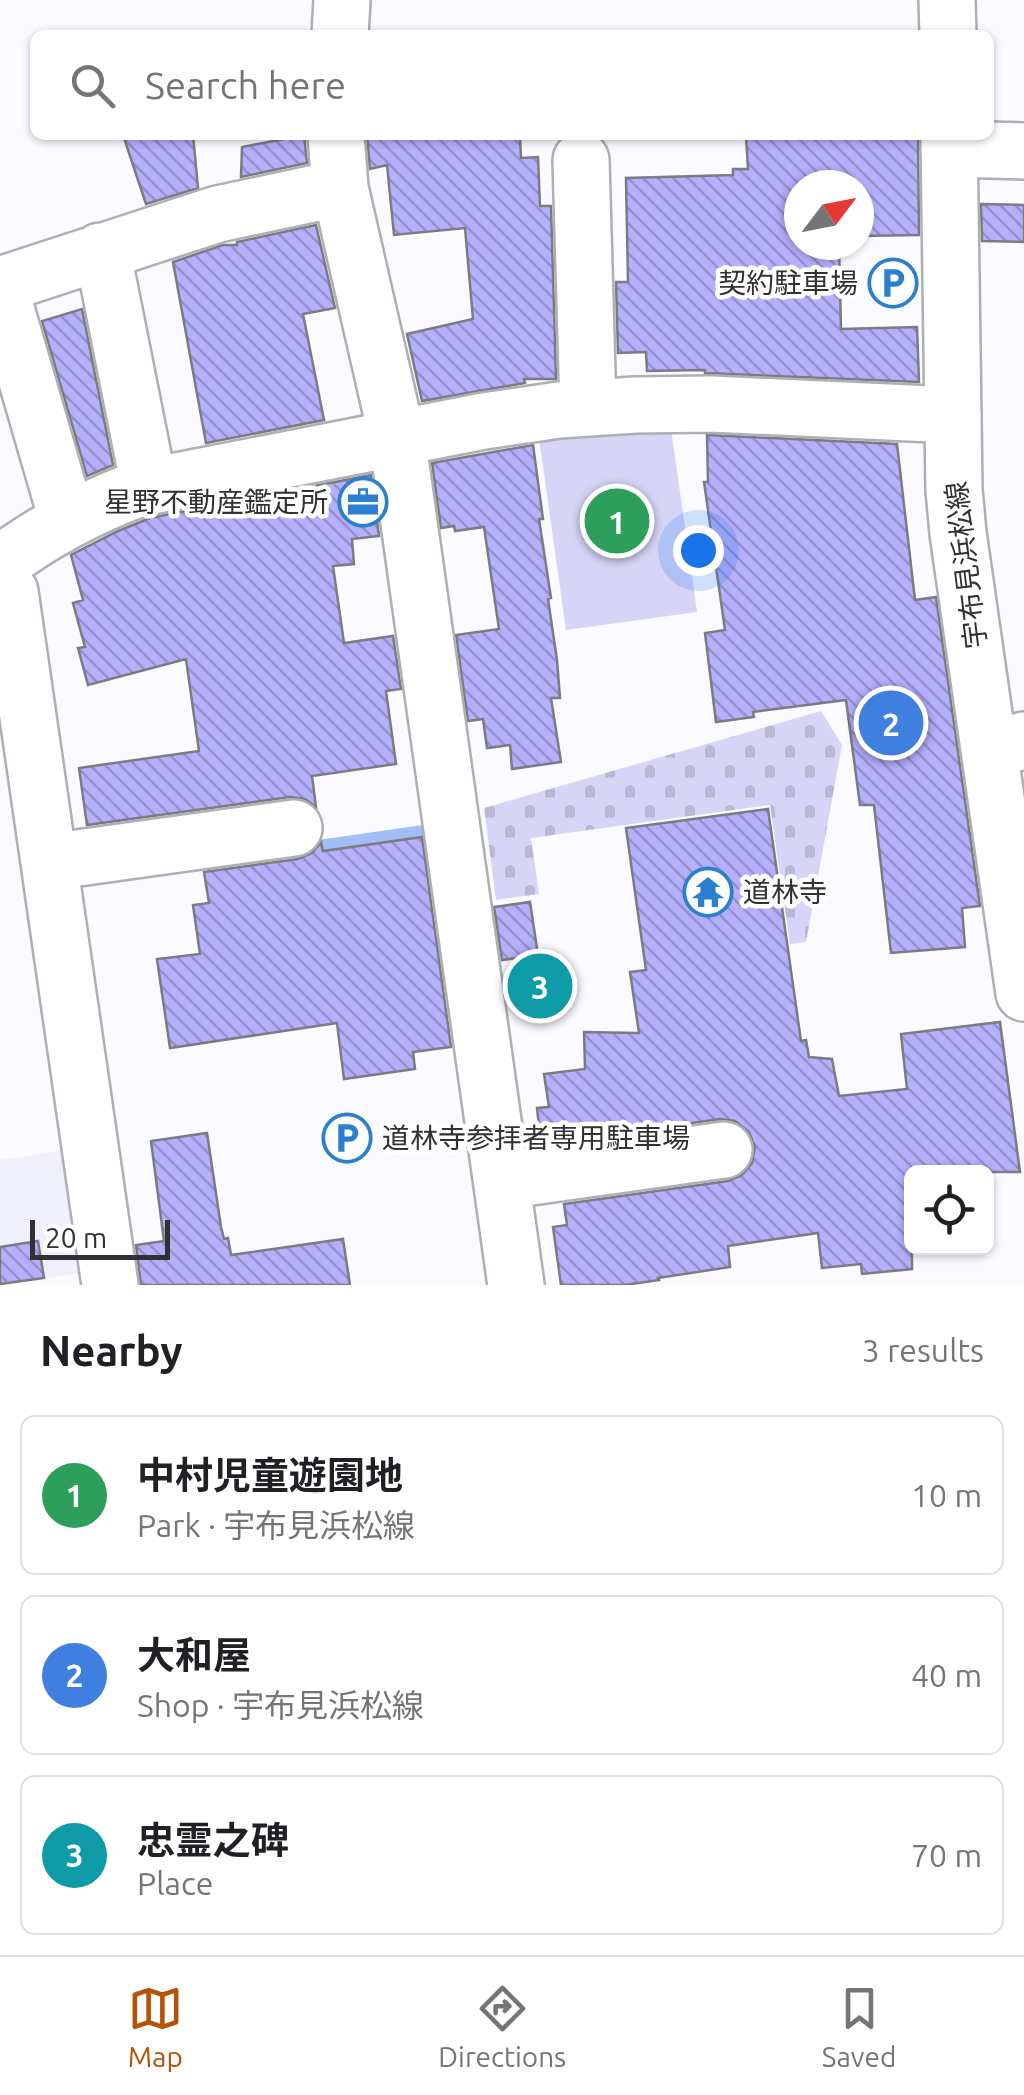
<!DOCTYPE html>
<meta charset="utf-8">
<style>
body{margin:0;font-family:Ubuntu,"Noto Sans JP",sans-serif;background:#f6f6f6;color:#202124}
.controls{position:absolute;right:30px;bottom:30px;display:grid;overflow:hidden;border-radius:15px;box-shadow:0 2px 8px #0004}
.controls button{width:90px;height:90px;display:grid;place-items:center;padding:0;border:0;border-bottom:2px solid #e0e0e0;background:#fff;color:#202124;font:50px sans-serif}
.compass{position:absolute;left:784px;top:170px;width:90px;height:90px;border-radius:50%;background:#fff;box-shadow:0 2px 8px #0004;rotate:58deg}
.scale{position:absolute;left:30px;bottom:25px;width:140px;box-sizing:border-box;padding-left:10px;border:5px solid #313134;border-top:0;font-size:28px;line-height:35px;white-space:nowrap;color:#313134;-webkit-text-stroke:8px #fff;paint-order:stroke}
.you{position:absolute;left:698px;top:550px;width:35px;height:35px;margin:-25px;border:8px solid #fff;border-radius:50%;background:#1a73e8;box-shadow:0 0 0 15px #1a73e833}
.badge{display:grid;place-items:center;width:65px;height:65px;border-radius:50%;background:#b45309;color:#fff;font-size:32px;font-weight:700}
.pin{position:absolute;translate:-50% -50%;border:5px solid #fff;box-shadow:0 2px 10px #0006}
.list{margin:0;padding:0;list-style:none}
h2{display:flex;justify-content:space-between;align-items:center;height:130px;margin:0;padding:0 40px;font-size:42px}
h2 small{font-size:32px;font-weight:400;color:#757577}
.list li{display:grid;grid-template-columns:65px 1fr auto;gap:30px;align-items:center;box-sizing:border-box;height:160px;margin:0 20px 20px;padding:0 20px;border:2px solid #e0e0e0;border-radius:15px}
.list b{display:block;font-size:38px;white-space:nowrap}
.list p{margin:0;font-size:32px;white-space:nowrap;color:#757577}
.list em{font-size:32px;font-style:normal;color:#757577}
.icon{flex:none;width:55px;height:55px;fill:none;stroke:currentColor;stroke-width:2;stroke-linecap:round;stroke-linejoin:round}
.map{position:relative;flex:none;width:1024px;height:1285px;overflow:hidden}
.search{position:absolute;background:#fff;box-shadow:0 2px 8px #0004;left:30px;right:30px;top:30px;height:110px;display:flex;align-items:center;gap:25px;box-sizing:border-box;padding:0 35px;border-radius:15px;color:#757577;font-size:38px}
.sheet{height:670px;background:#fff}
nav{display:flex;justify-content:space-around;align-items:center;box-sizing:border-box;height:140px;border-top:2px solid #e0e0e0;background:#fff;font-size:28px;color:#757577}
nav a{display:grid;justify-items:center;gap:5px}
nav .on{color:#b45309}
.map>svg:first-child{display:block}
.built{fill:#efeffe}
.green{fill:#d6d5f7}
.cemetery{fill:url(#cemetery-stones)}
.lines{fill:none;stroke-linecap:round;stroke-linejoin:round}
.stream{stroke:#a2bef7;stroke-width:14}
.building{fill:url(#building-back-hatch);stroke:#7b7b82;stroke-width:2.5}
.minor-casing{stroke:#aeaeb5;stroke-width:60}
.major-casing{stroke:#aeaeb5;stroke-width:60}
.minor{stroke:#fff;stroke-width:55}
.major{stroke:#fff;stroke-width:55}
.labels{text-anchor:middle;stroke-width:9;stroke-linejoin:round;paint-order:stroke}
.poi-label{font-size:28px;fill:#313134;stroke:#fff;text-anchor:end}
.street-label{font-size:28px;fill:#313134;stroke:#fff}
</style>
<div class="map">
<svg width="1024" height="1285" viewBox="0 0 1024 1285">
<defs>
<pattern id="cemetery-stones" width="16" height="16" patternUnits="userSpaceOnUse" patternTransform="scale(2.5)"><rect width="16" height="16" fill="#d6d5f7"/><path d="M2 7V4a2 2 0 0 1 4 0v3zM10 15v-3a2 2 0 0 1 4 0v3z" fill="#b8b7d4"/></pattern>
<pattern id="building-back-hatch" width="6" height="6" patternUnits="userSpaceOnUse" patternTransform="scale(2.5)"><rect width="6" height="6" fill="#b5affc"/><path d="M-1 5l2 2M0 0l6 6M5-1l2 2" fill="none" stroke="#948fcd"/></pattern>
</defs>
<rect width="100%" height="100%" fill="#fafaff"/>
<path class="built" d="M66,1150l17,123 -83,12v-125z"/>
<path class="green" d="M670,422l27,190 -131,18 -28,-199z"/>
<path class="cemetery" d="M821,711l21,34 -36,197 -16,2 -20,-139 -239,33 8,56 -43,6 -12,-92z"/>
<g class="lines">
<path class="stream" d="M298,850l133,-19"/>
</g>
<path class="building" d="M123,135h70l5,53 -52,16z
M304,135l3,28 -66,14 1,-30z
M367,135h153l1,23 17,-1 2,49h11l5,173h-32l1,4 -103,18 -15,-67 66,-15 -8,-91 -71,7 -7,-70 -17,4z
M840,135v3l78,-1 1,98 -60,1v-51h-60v60h40l2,84 76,-2 2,55 -214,-9v-3l-58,1 -1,-19 -28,1 -2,-71h12l-2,-104 107,-3v-6h15l-2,-33z
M981,204l43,1v37l-42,-1z
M316,225l19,83 -32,6 21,106 -118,23 -33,-181 50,-17h14v-3z
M82,309l31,156 -26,11 -45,-155z
M707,435l190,9 18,156 21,-3 44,309 -18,2 3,39 -74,6 -17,-148h-14l-14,-105 -93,12 1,5 -38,5 -11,-89 20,-3 -21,-148h4z
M533,445l10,74h-4l12,79 -3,1 9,61 3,38h-9l10,64 -49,7 -2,-24 -23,3 -4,-29 -15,2 -12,-86 43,-6 -15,-102 -29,4 -1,-5 -13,2 -9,-65z
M371,475l8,61 -27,3 2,25 -21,2 11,77 49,-7 8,53 -15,2 10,73 -84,12 4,31 -11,-8 -15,-2 -203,28 -8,-57 120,-17 -13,-92 -98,26 -10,-37 7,-1 -12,-44 10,-3 -12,-45 45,-23 34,-14z
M768,809l33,232 5,-1 3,17 23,2 7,37 68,-7 -6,-55 99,-12 20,150h-108v97l-50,5 -1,-10 -39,4 -4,-35 -90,13 2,21 -72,11 1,2 -34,5h-64l-8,-58 14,-2 -3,-21 164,-23 14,-6 10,-12 3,-16 -6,-15 -14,-11 -15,-2 -179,25 -4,-36 12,-1 -5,-33 41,-5 -1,-37 55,1 -9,-61 16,-2 -20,-142z
M422,837l29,210 -38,5 2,17 -71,10 -7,-56 -167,25 -13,-89 43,-5 -7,-49 16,-2 -5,-31 94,-13 14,-6 9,-11 2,9z
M530,902l8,53 -36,5 -8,-53z
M207,1133l14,94 3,12 4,-1 3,17 112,-16 7,46h-209l-5,-40 28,-4 -13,-100z
M38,1241l6,37 -44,6v-37z"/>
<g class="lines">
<g class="minor-casing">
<path id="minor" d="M340,35l2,-35
M336,135l4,53 57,249 119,848
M949,149l75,2
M581,160l7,248
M100,251l5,14 44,221
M0,285l218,-71 122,-26
M0,288l61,210 9,19
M0,564c44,-33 89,-57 141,-76l343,-67 75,-11 76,-5 76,-1 242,11
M0,578l10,14 100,693
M990,752l34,-12
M49,862l245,-34
M502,1181l222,-31"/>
</g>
<g class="major-casing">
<path id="major" d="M947,0l1,35
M949,135l5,355 4,43 66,460"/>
</g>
<use href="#minor" class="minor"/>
<use href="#major" class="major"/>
</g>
<defs>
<g id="parking-ring" transform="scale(2.5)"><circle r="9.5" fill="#fff" stroke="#2a80ce" stroke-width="1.5"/><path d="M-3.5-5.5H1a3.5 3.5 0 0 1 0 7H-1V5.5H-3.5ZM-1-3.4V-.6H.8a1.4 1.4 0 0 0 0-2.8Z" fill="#2a80ce"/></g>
<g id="office-ring" transform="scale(2.5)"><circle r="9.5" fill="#fff" stroke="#2a80ce" stroke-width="1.5"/><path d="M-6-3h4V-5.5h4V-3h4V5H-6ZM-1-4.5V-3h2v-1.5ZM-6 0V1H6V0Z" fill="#2a80ce"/></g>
<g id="temple-ring" transform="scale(2.5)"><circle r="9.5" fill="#fff" stroke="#2a80ce" stroke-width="1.5"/><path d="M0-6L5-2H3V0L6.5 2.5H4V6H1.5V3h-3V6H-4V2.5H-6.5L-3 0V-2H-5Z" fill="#2a80ce"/></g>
</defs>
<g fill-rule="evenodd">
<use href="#parking-ring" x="893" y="283"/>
<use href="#office-ring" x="363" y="502"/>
<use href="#temple-ring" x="708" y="892"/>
<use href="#parking-ring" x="347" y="1138"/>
</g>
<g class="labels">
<g class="poi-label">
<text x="858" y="293">契約駐車場</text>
<text x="328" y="512">星野不動産鑑定所</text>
<text x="743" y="902" text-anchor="start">道林寺</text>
<text x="382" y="1148" text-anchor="start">道林寺参拝者専用駐車場</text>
</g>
<g class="street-label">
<text transform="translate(966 565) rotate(-97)" y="10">宇布見浜松線</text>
</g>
</g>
</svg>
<div class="controls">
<button><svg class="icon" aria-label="locate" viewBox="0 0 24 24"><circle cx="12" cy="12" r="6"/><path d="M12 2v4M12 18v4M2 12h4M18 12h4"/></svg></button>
</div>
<svg class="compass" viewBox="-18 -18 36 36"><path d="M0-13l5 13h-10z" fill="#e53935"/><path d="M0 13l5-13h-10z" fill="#757577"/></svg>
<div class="scale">20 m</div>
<div class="you"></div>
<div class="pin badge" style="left:617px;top:521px;background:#2e9e5b">1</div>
<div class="pin badge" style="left:891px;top:723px;background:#3f7fe0">2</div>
<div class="pin badge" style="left:540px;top:986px;background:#0f9aa8">3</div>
<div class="search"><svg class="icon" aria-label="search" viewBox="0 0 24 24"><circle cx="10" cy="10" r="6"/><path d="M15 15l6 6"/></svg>Search here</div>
</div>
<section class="sheet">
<h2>Nearby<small>3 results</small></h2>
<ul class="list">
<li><span class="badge" style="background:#2e9e5b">1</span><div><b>中村児童遊園地</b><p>Park · 宇布見浜松線</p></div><em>10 m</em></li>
<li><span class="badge" style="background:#3f7fe0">2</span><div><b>大和屋</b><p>Shop · 宇布見浜松線</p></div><em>40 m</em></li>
<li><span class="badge" style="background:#0f9aa8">3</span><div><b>忠霊之碑</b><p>Place</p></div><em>70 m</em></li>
</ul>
</section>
<nav>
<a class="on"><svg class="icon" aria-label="map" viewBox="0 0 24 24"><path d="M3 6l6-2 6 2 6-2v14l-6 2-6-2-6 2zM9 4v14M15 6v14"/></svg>Map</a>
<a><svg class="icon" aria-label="directions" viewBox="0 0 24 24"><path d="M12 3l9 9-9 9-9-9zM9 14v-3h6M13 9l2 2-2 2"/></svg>Directions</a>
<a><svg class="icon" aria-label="saved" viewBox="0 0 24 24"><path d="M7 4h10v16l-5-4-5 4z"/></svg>Saved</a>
</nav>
